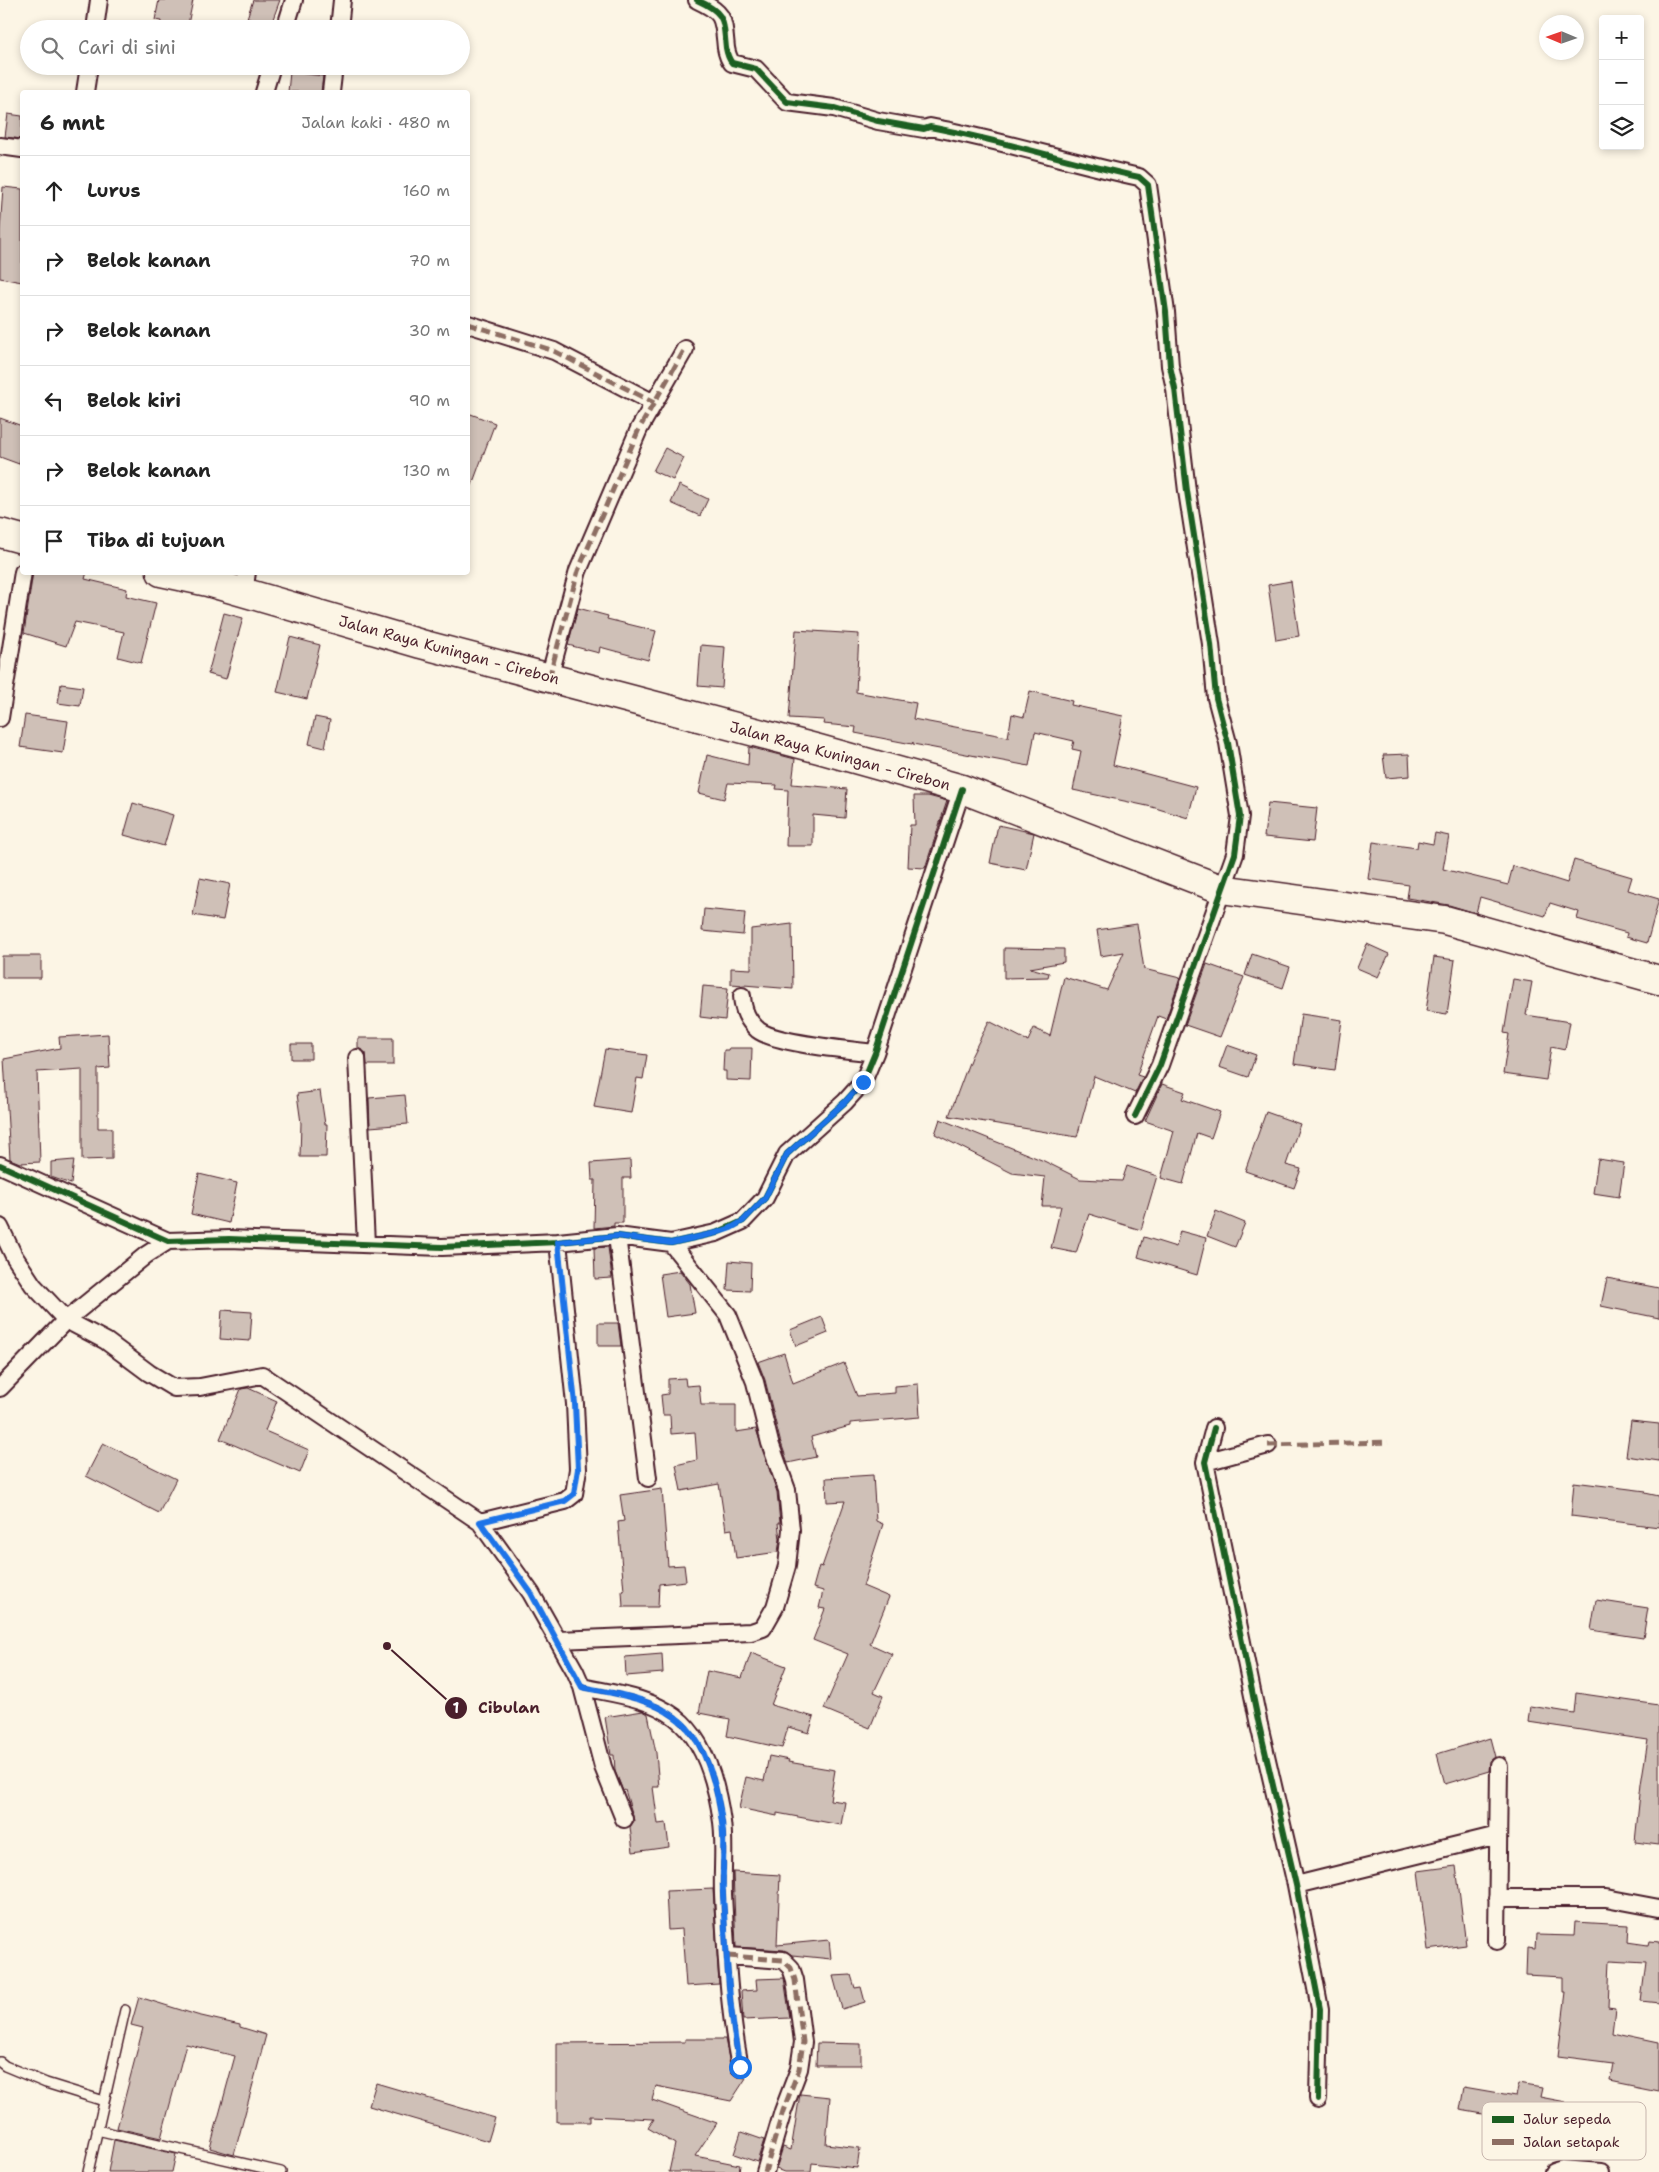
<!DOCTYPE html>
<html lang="id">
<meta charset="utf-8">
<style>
body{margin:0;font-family:"Shantell Sans",sans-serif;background:#f2f2f2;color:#222}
.controls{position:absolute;right:15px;top:15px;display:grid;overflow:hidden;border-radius:5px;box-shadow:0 2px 8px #0003}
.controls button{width:45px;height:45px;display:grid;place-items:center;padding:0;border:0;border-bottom:1px solid #e0e0e0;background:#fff;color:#222;font:25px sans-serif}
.compass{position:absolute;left:1539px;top:15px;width:45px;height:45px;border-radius:50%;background:#fff;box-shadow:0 2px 8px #0003;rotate:272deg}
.stop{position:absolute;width:15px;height:15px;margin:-11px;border:4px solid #1a73e8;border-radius:50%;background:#fff}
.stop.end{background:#1a73e8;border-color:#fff;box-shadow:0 1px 5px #0008}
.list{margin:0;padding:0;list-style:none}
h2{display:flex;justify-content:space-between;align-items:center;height:65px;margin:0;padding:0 20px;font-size:21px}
h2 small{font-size:16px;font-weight:400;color:#767676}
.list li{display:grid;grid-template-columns:32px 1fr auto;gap:15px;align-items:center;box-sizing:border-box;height:70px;padding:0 20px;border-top:1px solid #e0e0e0}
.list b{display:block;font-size:19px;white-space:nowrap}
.list em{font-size:16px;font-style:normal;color:#767676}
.icon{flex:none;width:28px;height:28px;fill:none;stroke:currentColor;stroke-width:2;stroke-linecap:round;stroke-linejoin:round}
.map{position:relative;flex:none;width:1659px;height:2172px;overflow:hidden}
.search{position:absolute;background:#fff;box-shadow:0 2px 8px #0003;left:20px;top:20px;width:450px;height:55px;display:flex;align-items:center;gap:12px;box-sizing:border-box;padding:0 18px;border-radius:28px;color:#767676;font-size:19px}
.panel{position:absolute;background:#fff;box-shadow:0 2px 8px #0003;left:20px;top:90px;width:450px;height:485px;border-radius:5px}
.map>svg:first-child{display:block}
.building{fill:#cfc0b7;stroke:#4a1f2b}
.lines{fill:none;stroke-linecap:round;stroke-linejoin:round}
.lane-casing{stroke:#4a1f2b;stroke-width:12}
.street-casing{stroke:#4a1f2b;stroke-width:20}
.highway-casing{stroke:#4a1f2b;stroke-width:31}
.lane{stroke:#fcf5e5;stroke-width:9}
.street{stroke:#fcf5e5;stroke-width:16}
.highway{stroke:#fcf5e5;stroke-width:28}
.quiet{stroke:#8d6e63;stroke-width:5;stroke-dasharray:10 5;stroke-linecap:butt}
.cycleway-casing{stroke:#fcf5e5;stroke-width:9}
.cycleway{stroke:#1b5e20;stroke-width:6}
.route{stroke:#1a73e8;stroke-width:6}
.labels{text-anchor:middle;stroke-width:4.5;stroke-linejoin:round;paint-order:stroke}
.street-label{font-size:15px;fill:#4a1f2b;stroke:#fcf5e5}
.key{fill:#fcf5e5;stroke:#c7b5ad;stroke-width:1}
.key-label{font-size:14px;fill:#4a1f2b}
.leader{fill:none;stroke:#4a1f2b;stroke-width:2}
.callout-dot{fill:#4a1f2b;stroke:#fcf5e5;stroke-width:2}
.mark-label{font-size:15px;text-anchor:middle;font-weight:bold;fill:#fff}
.callout-label{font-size:16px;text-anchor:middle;font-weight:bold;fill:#4a1f2b;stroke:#fcf5e5;stroke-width:4.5;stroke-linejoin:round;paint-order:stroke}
</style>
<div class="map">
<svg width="1659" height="2172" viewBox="0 0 1659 2172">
<rect width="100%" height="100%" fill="#fcf5e5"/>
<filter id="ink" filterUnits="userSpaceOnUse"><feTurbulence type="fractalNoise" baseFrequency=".02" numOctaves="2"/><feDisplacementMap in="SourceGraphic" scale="10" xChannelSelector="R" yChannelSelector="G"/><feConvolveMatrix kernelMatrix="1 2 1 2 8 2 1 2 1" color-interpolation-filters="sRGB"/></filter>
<g filter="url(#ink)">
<path class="building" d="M159,0h34l-6,29h-27l1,-8 -6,-1z
M253,0h27l-10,27 -23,-9z
M290,72l33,4 -2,16h-33z
M8,114l14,2v23l-17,-2z
M3,187l19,2v93l-22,-4v-47z
M468,413l27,10 -26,70h-1z
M0,418l22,8v27l-3,11 -19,-7z
M665,448l19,10 -11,22 -20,-9z
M679,485l29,14 -8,17 -29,-13z
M33,572h54l-2,7 42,10 -1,7 30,7 -15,60 -23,-6 6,-25 -49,-10 -9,24 -42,-13z
M1291,581l8,55 -23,4 -8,-55z
M578,608l30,8 -1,3 49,12 -8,29 -48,-13 -1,6 -31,-8z
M224,613l19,5 -17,61 -18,-5z
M796,630l63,4 -3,58 60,11 -3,16 95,18 4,-23 12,3 6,-26 42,10 -1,4 52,11 -10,49 83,22 -8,31 -36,-11 -79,-17 8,-39 -9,-2 2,-8 -39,-9 -6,34 -116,-22v-2l-1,2 -57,-11 1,-6 -33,-3 1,-4 -35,-2z
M290,637l30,8 -13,54 -30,-7z
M701,645l24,2 -3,41 -24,-2z
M61,684l22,3 -3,19 -22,-3z
M25,715l43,6 -5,32 -43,-6z
M315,717l15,3 -5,28 -16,-4z
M749,747l46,12 -3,25 55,5 -2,29 -32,-3v31h-27l2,-56 -12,-1 1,-4 -49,-2 -4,16 -25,-6 8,-38 41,10z
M1409,754l1,22 -24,2 -3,-23z
M914,796h14l19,5 -22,67 -17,-1 2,-42h5z
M133,803l40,12 -9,31 -40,-11z
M1268,803l49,5 -4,34 -49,-5z
M998,825l36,8 -8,37 -36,-7z
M1435,833l14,3 -6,33 65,16 5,-19 54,17 7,-23 58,17 -4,13 31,9 -12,44 -21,-6 1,-4 -50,-14 2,-7 -29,-9 -5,13 -65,-19 -4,16 -27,-8 -42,-7 2,-13 -41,-6 5,-37 44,6 1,-7 15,3z
M200,878l30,6 -7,36 -30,-5z
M704,909l41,4 -2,22 -41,-4z
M792,924l1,65 -62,-5v-16l20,1v-40z
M1137,924l7,45 36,9 -14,41 -8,-3 -21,59 6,2 -8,16 -41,-17 -17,61 -128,-21 22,-59 18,-36 39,20 6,-13 16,8 14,-59 43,13 17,-38 -23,4 -4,-26z
M1367,944l22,10 -11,23 -21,-9z
M1004,948l60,1v13l-34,6 19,5 -1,4 -44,1z
M1252,954l38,13 -7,21 -38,-13z
M2,956h39v22h-39z
M1434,957l21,3 -8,54 -21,-3z
M1207,964l37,13 -24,60 -35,-12z
M1513,979l19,3 -6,33 44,7 -5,28 -14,-3 -5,33 -43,-6 6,-40 -5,-1z
M703,986l25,2 -3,32 -25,-3z
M1301,1014l41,6 -7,50 -41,-6z
M108,1034l2,34 -12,1v59h14v31l-30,1v-91l-45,3 3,90 -20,1 -10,-4 -6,-100 56,-11 -1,-11z
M358,1038h35v27h-26l-1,-12 -8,-5z
M291,1044h20v15h-20z
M1227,1045l29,10 -8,22 -29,-10z
M729,1048h23l-1,33 -25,-1v-9h-3l1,-21h4z
M605,1049l42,6 -4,24 -6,-1 -6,35 -37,-6z
M1162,1084l23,8 -3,7 38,13 -9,26 -14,-5 -14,51 -22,-6 13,-47 -29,-10z
M320,1091l5,33h2l-1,33h-26l1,-34 -4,-29z
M405,1095l3,29 -38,3 -1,-29z
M1266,1112l34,12 -14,41 15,4 -7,19 -49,-17z
M940,1119l104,42 36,18 42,2 5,-15 30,10 -16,54 -52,-16 -13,39 -25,-5 10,-42h-19l3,-29 -33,-4 -77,-39z
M1598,1159l26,4 -5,34 -26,-4z
M74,1160l-3,24 -20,-7v-15z
M630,1160l1,18h-8v45h-9v3l-20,2 1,-48h-3l-1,-17z
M199,1174l38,9 -8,40 -38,-9z
M1216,1211l29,12 -10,24 -28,-11z
M1180,1231l26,7 -9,37 -59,-18 6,-20 32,10z
M608,1247l4,31 -17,1 -1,-31z
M729,1261l22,2 -1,28 -23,-1z
M680,1271l10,13 5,29 -29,4 -6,-43z
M1607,1278l52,10v30l-58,-12z
M222,1310l30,2 -2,29 -30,-2z
M822,1317l6,16 -32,13 -6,-16z
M598,1323h20l3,23h-23z
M784,1353l9,30 51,-20 13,33 38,-3v-7l23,-2 2,33 -70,6v3l-39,11 5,20 -28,6 -8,-23 -15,-60 -7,-18z
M685,1378l1,8 13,-1 2,20h35v27l20,-3 21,63 3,31h-2l2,16 -2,13 -42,6 -4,-29 -6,1 -7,-46 -38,7 -5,-26 21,-5 -2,-28 -24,2 -1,-19h-7l-2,-20 7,-1v-15z
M248,1388l29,13 -12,30 44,19 -9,23 -80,-34 21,-50z
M1631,1421l28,3v37l-33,-5z
M103,1443l73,36 -17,34 -73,-37z
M873,1475l3,46 7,3 -20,62 26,11 -19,47 22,10 -18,38 9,4 -13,32 -46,-19 24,-55 -35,-14 12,-31 -6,-1 4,-17 -10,-3 6,-22 3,1 23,-66 -18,1 -1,-24z
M1574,1482l72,9 -1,2 14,3v31l-88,-11z
M662,1489l6,77 16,-1 2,16 -27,3 -1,23h-35l-1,-16h2l-6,-69 6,-1 -4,-26z
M1596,1600l52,8 -5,30 -52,-8z
M751,1653l35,13 -15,39 43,12 -5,16 -21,-6 -6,21 -55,-12 3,-17 -31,-6 8,-42 35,7z
M662,1654l1,19 -37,3 -1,-19z
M1576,1693l83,12v140l-24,-3 6,-58 7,-44 -120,-18 2,-16 44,7z
M643,1711l5,3 8,39 3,34h-6l5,37 8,-1 3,24 -36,5 -3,-25 4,-6 -1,-5 -8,-26 -2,1 -8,-20 -1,-16h-3l-6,-38z
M1490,1738l5,19 -5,4 -1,10 -44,13 -8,-30z
M769,1756l20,4 -1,2 47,8 -5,30 15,2 -4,23 -64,-12v3l-38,-8 7,-31 18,4z
M1456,1866l10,79 -38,5 -10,-79z
M733,1872l47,3 -3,70 52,-5 2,19 -39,-4 -8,-5 -48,-3z
M713,1889l6,95 -33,2 -4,-57 -14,1 -2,-39z
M1575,1922l53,3 -1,17 21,3 1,-4 10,1v61l-18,-2 5,-39 -36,-2 -2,47 7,1 -3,25 47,10v48l-49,-10 3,-18 -55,-7 8,-64h-3v-15l-37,-2 1,-27 8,1 1,-14 38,1z
M851,1975l4,13 6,-1 4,15 -23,7 -9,-33z
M784,1978l6,40 -47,2 -2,-29 16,-1 -1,-11z
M139,1997l58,18 43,10v2l26,8 -32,120 -24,-7 25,-92 -49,-12 -25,94 -44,-10 26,-100 -12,-3z
M685,2039h40l7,34 5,4 9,1 -15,23 -75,-15 -4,14 65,23 -22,33 45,9 -1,7h-70l6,-28 -27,-16 6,-9 -64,-3v6h-33v-79l128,-1z
M817,2043l44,1v21h-45z
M376,2083l119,35 -7,23 -119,-35z
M1519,2084l23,4 -2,9 26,5 -6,36 -22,-4 1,-6 -28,-6 1,-3 -52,-9 4,-23 52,9z
M800,2094l30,3 -4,47 34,4 -3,20 -45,-5 -1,9h-27l-8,-3 7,-22 8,3z
M741,2132l23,8 -7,22 -23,-8z
M114,2140l62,14 -4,18h-64z"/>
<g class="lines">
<g class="lane-casing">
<path id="lane" d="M0,2062l5,4 41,17 58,18
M97,2130l184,42
M88,2172l37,-162"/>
</g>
<g class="street-casing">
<path id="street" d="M697,0c28,13 26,18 29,48 1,6 2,10 6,15l24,6 31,33 47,6 44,13 46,8 6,-2c71,13 139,35 209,50l9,8 18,127 4,54 5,23 12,102 24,153 5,54 12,45 12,73 -5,38 -75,211 -25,51
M95,29l4,-29
M285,29l9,-29
M339,29l3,-29
M85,92l4,-26
M264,92l8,-26
M331,92l3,-26
M0,146l22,3
M468,324l86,27 100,52
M244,594l3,-22
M549,678l29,-107 61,-142 46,-80
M0,718l23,-146
M742,996c1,14 5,24 16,34 18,14 93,20 117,23
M357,1058l9,186
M0,1165l168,76 61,-2 213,8 116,-5 59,-6 54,7 45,-10 27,-12 22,-23 22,-44 58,-52 18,-20 12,-29 87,-264
M0,1227l14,29 19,29 33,35 -66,68
M617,1236l31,242
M168,1241l-22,14 -80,65 40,21 43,32 25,15 26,-1 62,-12 218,147 51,71 44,78 7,16 21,80 21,52
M1214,1428l-9,34 54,263 37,160 24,124 -2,90
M1205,1462l63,-17
M480,1522l85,-21 9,-7 4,-25 -3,-65 -17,-162
M558,1640l193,-8 12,-4 12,-21 12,-41 4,-36 -4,-40 -17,-47 -15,-61 -27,-67 -57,-72
M582,1687c33,7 66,10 93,30 31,23 42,69 47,105 3,23 0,48 1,72 3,57 6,117 17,173
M1296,1885l202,-50
M1497,1898h109l53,10
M1497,1941l2,-175
M728,1956l55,4 8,8 4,12 8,62 -4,27 -16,42 -18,61
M1553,2172l9,-3 39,3"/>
</g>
<g class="highway-casing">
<path id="highway" d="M0,533l22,6
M161,572l47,10 213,62 398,105 143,40 259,100 224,31 214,60"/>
</g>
<use href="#lane" class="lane"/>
<use href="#street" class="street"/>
<use href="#highway" class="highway"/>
<path class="quiet" d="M468,324l86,27 100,52
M549,678l29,-107 61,-142 46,-80
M1268,1445l120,-3
M582,1687c33,7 66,10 93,30 31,23 42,69 47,105 3,23 0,48 1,72 3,57 6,117 17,173
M728,1956l55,4 8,8 4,12 8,62 -4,27 -16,42 -18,61"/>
<g class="cycleway-casing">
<path id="cycleway" d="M697,0c28,13 26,18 29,48 1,6 2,10 6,15l24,6 31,33 47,6 44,13 46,8 6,-2c71,13 139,35 209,50l9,8 18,127 4,54 5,23 12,102 24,153 5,54 12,45 12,73 -5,38 -75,211 -25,51
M0,1165l168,76 61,-2 213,8 116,-5 59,-6 54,7 45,-10 27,-12 22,-23 22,-44 58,-52 18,-20 12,-29 87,-264
M1214,1428l-9,34 54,263 37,160 24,124 -2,90"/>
</g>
<use href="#cycleway" class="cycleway"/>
</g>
</g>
<g class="lines" filter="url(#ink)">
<path class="route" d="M740,2067c-11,-56 -14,-116 -17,-173 -1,-24 2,-49 -1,-72 -5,-36 -16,-83 -47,-105 -27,-20 -60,-23 -93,-30l-51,-94 -51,-71 85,-21 9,-7 4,-25 -3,-65 -17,-162 59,-6 54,7 45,-10 15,-5 12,-7 22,-23 22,-44 58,-52 18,-20"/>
</g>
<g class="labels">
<g class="street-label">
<text transform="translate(449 650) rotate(15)" y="5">Jalan Raya Kuningan - Cirebon</text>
<text transform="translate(840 756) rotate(15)" y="5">Jalan Raya Kuningan - Cirebon</text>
</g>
</g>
<rect x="1482" y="2102" width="164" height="58" rx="8" class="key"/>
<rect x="1492" y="2116" width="22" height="7" fill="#1b5e20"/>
<rect x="1492" y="2139" width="22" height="6" fill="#8d6e63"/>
<g class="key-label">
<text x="1523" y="2124">Jalur sepeda</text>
<text x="1523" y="2147">Jalan setapak</text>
</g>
<path class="leader" d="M387 1646L456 1708"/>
<g class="callout-dot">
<circle cx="387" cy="1646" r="5"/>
<circle cx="456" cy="1708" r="12"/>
</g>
<g class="mark-label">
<text x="456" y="1713">1</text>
</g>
<g class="callout-label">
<text x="509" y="1713">Cibulan</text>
</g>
</svg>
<div class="controls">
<button>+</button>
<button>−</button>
<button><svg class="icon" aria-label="layers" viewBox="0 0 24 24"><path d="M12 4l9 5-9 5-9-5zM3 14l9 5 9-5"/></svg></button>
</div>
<svg class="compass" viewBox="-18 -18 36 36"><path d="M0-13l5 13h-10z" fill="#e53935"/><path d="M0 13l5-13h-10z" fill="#767676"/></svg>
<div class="stop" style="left:740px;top:2067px"></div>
<div class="stop end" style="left:863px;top:1082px"></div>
<div class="search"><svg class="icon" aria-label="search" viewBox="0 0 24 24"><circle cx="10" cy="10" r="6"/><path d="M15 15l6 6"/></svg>Cari di sini</div>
<section class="panel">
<h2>6 mnt<small>Jalan kaki · 480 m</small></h2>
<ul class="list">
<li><svg class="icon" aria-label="ahead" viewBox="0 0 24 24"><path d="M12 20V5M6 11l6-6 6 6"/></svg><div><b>Lurus</b></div><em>160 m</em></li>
<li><svg class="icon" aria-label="right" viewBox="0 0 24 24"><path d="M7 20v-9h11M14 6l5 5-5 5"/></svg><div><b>Belok kanan</b></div><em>70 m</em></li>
<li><svg class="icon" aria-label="right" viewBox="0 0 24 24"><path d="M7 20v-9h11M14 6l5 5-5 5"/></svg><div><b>Belok kanan</b></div><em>30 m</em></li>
<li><svg class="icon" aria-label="left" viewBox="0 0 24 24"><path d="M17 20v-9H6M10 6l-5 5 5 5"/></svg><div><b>Belok kiri</b></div><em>90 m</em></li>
<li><svg class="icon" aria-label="right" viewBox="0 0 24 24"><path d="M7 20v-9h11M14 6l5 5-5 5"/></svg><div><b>Belok kanan</b></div><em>130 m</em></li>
<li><svg class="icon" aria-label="arrive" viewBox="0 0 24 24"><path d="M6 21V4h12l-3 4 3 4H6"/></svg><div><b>Tiba di tujuan</b></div></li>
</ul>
</section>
</div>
